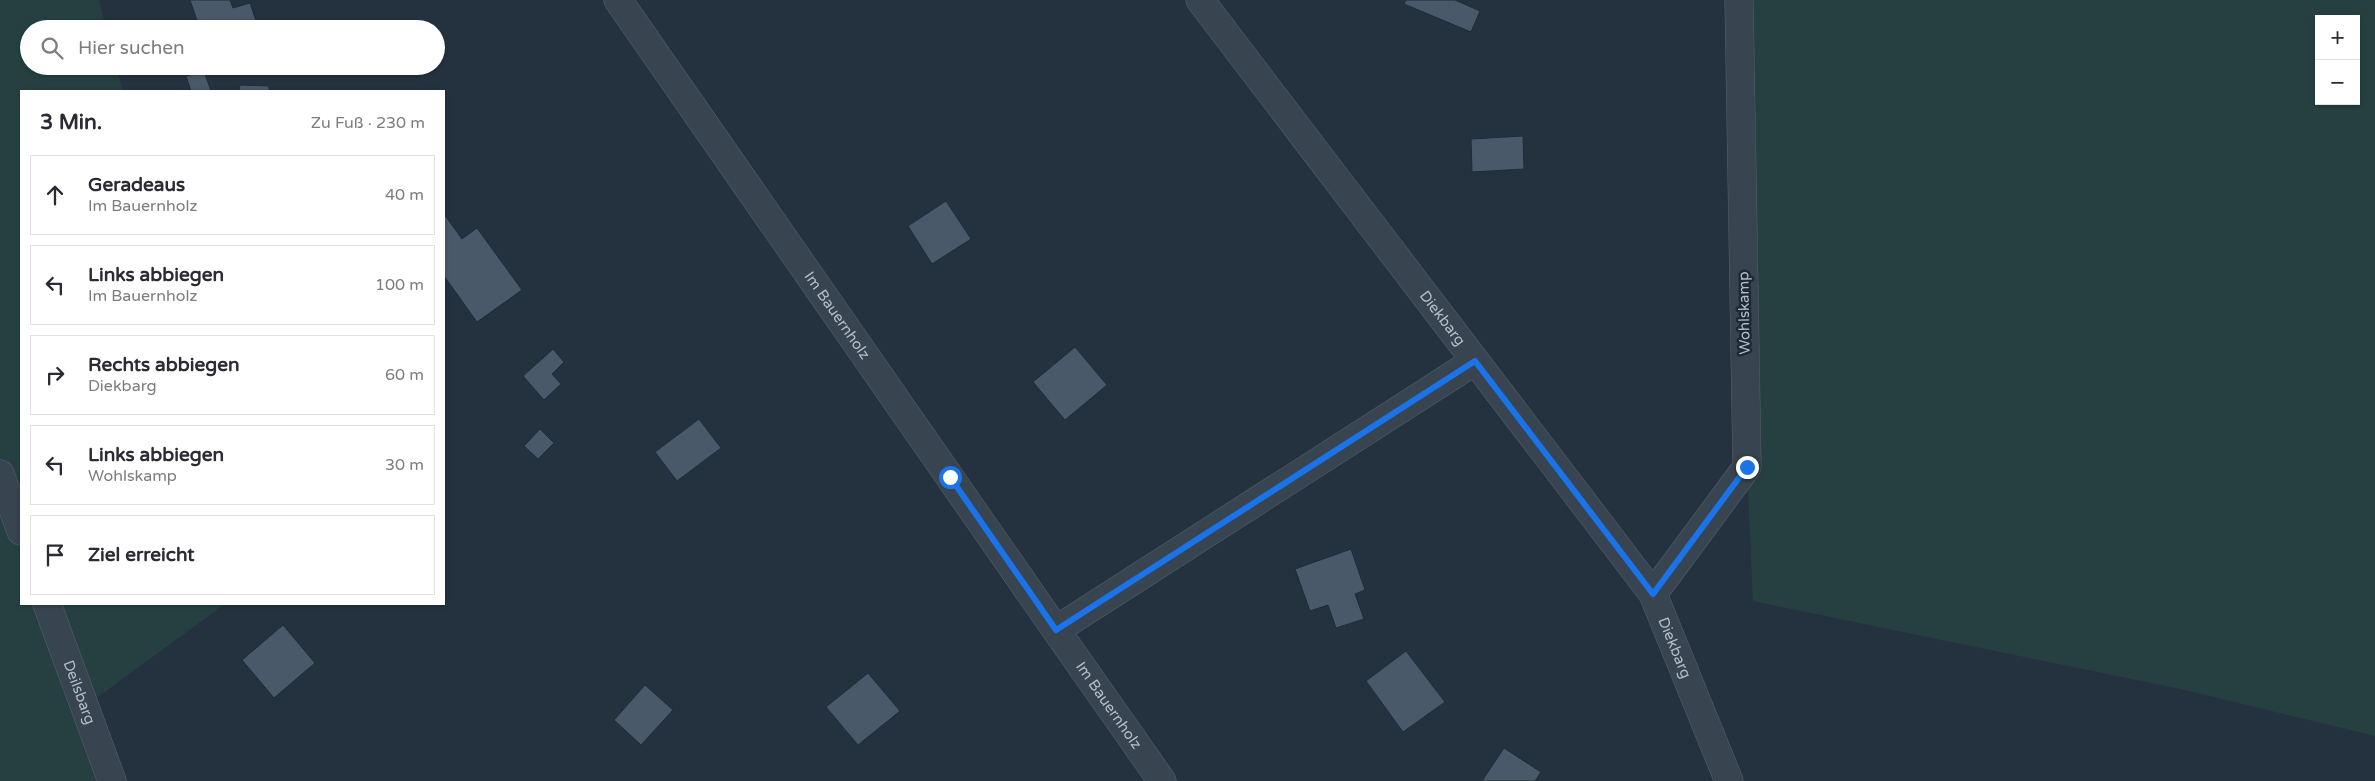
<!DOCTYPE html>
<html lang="de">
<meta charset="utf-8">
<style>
body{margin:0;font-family:"Varela Round",sans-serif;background:#f2f2f3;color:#2b2b33}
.controls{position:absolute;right:15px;top:15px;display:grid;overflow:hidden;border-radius:0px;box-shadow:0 1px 4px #0004}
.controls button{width:45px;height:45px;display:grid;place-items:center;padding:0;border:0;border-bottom:1px solid #e1e1e2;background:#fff;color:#2b2b33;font:25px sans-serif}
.stop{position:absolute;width:15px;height:15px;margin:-11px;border:4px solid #1a73e8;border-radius:50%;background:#fff}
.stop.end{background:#1a73e8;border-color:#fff;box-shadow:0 1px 5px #0008}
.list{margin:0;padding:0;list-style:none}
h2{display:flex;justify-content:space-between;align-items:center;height:65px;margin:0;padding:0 20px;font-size:21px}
h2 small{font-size:16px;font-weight:400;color:#7c7c81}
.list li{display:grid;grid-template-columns:32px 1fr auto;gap:15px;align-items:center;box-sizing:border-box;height:80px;margin:0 10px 10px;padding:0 10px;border:1px solid #e1e1e2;border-radius:0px}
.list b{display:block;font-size:19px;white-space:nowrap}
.list p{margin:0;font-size:16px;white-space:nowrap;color:#7c7c81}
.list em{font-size:16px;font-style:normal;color:#7c7c81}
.icon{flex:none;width:28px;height:28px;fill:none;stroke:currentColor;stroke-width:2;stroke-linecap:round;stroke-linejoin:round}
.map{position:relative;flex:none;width:2375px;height:781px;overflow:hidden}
.search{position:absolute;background:#fff;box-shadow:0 1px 4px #0004;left:20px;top:20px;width:425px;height:55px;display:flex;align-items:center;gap:12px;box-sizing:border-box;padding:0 18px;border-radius:28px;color:#7c7c81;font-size:19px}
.panel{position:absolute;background:#fff;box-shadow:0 1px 4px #0004;left:20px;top:90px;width:425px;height:515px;border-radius:0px}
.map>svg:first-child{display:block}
.green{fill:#264041;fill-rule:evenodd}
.building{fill:#4a5969;stroke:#1f2b37}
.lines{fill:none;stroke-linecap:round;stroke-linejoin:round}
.minor-casing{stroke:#56616d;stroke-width:29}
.minor{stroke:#384450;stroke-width:28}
.route{stroke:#1a73e8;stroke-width:6}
.labels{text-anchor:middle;stroke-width:5;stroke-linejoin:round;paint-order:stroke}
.street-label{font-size:15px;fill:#b4beca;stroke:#1d2935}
</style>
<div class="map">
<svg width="2375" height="781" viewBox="0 0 2375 781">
<rect width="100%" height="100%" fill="#243240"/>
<path class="green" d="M0,0h99l7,29h-77v37h87l7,25h-102v513h204l-141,103 28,74h-112z
M1739,0h636v736l-190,-46 -432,-89 -6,-134zM2319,19h37v82h-37z"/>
<path class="building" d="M190,0h40l3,8 17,-5 9,26h-59z
M1406,0h49l25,11 -9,21 -67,-28z
M204,71l7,20h-20l-5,-15z
M240,85l29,1v5h-30z
M1523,136l1,33 -52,3 -1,-33z
M946,201l25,38 -39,25 -24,-38z
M444,214l18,25 15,-11 45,62 -45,32 -33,-46z
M1075,347l32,38 -42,35 -32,-38z
M553,349l11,13 -12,12 9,10 -17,16 -21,-24z
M699,419l22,29 -44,33 -22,-29z
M540,429l14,14 -16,16 -14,-13z
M1351,549l14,41 -10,4 9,25 -28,9 -8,-23 -18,6 -15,-42z
M283,625l32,38 -41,35 -32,-38z
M1406,651l39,51 -42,30 -37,-51z
M868,673l32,38 -42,34 -32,-38z
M645,685l28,25 -32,35 -27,-25z
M1504,748l37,24 -6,9h-53z"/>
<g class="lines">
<g class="minor-casing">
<g id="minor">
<path id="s1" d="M618,0l438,630 419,-269"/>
<path id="s2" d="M1200,0l453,594 76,187"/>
<path d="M0,474l21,57"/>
<path d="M1653,594l94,-127 -8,-467"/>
<path id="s3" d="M47,604l65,177"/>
<path id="s4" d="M1056,630l106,151"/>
</g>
</g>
<use href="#minor" class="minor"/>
</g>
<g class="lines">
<path class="route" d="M950,477l106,153 419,-269 178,233 94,-127"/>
</g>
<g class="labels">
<g class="street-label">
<text transform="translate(1744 313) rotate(-91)" y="5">Wohlskamp</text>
<text dy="5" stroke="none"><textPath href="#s1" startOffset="384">Im Bauernholz</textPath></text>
<text dy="5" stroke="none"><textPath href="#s2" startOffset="400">Diekbarg</textPath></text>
<text dy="5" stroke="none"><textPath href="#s2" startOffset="805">Diekbarg</textPath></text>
<text dy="5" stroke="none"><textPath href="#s3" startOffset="94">Deilsbarg</textPath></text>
<text dy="5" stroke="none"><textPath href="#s4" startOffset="92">Im Bauernholz</textPath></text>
</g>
</g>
</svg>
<div class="controls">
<button>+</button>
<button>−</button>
</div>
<div class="stop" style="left:950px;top:477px"></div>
<div class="stop end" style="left:1747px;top:467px"></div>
<div class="search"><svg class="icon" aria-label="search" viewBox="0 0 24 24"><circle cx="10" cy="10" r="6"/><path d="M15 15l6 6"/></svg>Hier suchen</div>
<section class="panel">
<h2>3 Min.<small>Zu Fuß · 230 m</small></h2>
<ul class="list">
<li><svg class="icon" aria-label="ahead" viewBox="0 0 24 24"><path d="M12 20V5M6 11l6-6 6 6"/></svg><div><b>Geradeaus</b><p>Im Bauernholz</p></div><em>40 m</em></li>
<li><svg class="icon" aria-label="left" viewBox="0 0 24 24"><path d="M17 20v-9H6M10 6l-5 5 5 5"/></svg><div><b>Links abbiegen</b><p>Im Bauernholz</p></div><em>100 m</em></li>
<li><svg class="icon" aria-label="right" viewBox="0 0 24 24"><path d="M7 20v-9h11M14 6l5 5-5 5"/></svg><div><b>Rechts abbiegen</b><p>Diekbarg</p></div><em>60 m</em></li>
<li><svg class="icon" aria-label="left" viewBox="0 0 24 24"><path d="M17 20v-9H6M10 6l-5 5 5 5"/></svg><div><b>Links abbiegen</b><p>Wohlskamp</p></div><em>30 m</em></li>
<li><svg class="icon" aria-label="arrive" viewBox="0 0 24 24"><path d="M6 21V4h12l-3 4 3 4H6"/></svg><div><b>Ziel erreicht</b></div></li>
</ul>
</section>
</div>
